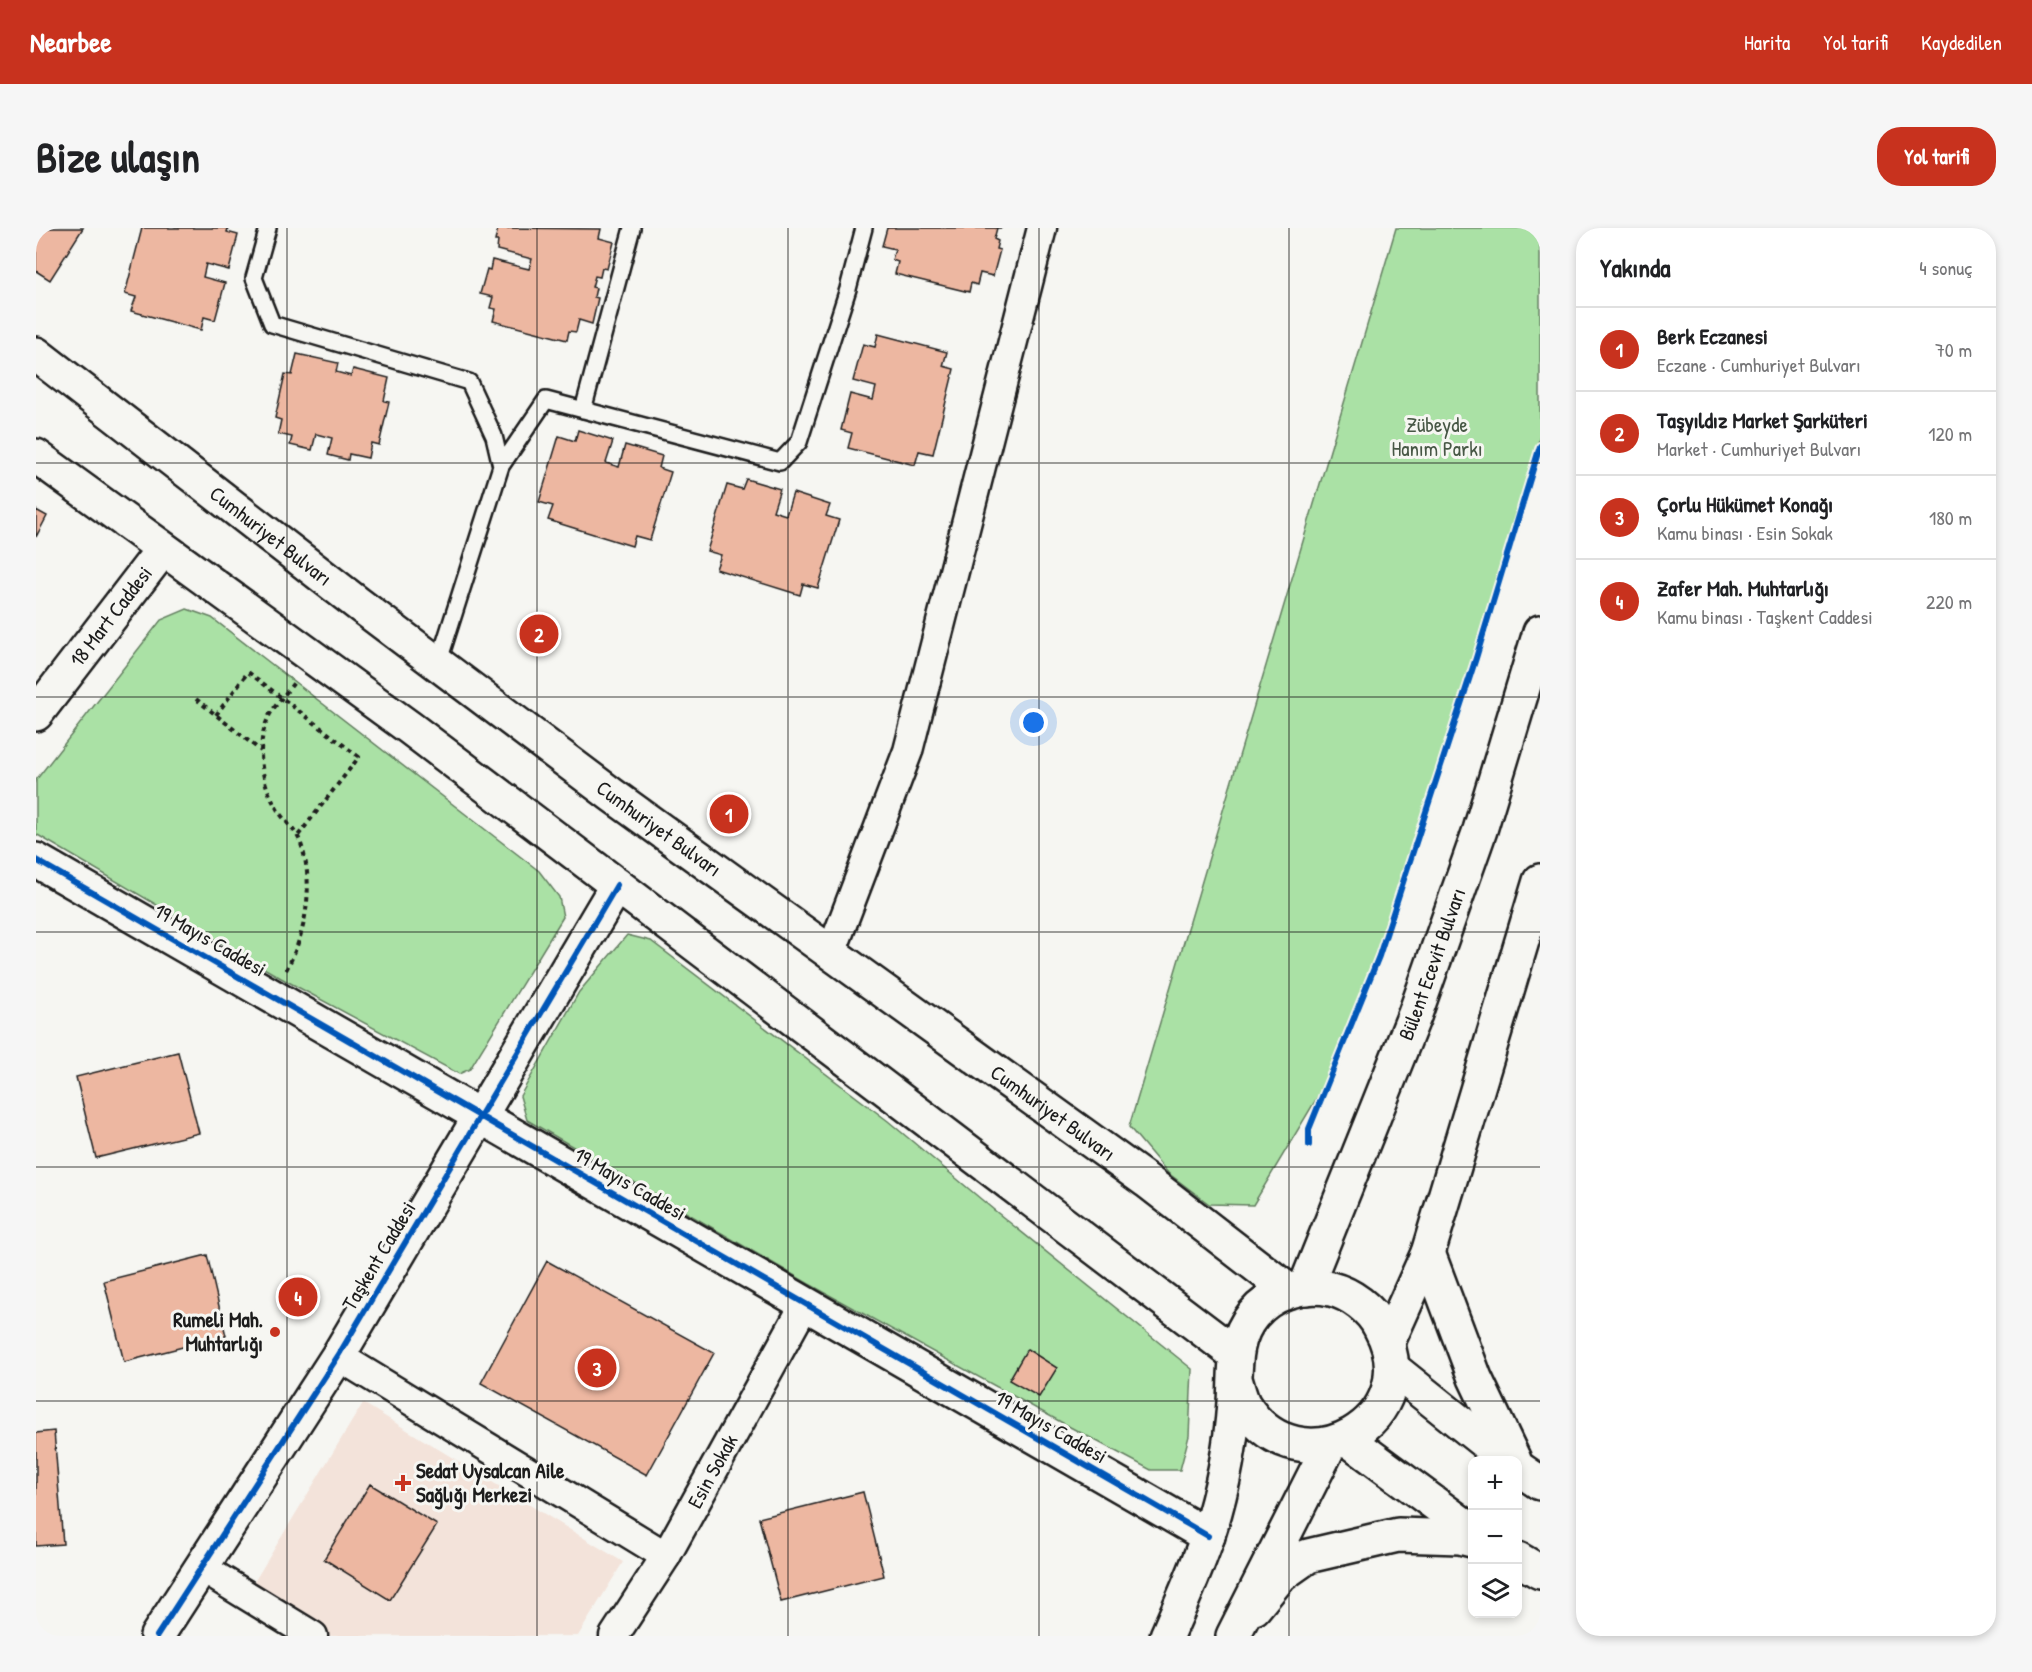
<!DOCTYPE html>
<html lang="tr">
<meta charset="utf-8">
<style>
body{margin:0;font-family:"Patrick Hand",sans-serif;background:#f6f6f6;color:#202124}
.controls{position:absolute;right:18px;bottom:18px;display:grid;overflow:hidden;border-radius:12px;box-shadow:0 3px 9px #0003}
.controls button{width:54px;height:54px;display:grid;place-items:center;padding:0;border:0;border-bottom:2px solid #e0e0e0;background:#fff;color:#202124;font:30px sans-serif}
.you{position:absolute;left:998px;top:495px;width:21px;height:21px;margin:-15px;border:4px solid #fff;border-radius:50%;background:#1a73e8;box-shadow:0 0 0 9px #1a73e833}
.badge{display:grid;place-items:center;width:39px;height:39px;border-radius:50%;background:#c8321e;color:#fff;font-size:20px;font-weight:700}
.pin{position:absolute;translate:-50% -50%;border:3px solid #fff;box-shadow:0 2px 6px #0006}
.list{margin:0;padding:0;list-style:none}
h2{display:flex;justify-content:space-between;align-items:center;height:78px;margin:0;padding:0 24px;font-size:26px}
h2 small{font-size:20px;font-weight:400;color:#757577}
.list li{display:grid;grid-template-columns:39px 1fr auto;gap:18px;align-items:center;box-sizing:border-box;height:84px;padding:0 24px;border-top:2px solid #e0e0e0}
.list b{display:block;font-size:22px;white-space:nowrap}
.list p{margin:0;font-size:20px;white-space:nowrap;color:#757577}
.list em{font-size:20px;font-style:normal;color:#757577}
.icon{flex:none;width:33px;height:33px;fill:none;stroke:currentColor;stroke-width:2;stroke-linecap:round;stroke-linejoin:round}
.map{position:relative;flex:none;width:1504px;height:1408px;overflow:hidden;border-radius:24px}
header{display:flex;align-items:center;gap:36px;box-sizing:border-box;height:84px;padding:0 30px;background:#c8321e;color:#fff}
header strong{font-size:28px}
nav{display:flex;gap:33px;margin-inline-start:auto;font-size:21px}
.intro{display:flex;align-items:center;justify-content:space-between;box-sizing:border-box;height:144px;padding:0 36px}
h1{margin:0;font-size:42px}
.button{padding:15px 27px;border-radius:24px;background:#c8321e;color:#fff;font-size:21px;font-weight:700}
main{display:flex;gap:36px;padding:0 36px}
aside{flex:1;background:#fff;border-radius:24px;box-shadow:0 3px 9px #0003}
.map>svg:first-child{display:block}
.built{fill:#f3e3da}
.green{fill:#aae1a5;stroke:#637e60;stroke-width:1.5}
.building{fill:#edb7a1;stroke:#1c1c1c;stroke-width:1.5}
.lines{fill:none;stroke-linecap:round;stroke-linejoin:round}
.service-casing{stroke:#1c1c1c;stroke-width:20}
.minor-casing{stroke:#1c1c1c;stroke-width:33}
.tertiary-casing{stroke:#1c1c1c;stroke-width:38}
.secondary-casing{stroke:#1c1c1c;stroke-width:38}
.primary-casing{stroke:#1c1c1c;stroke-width:38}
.path{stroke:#1c1c1c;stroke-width:4;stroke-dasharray:4.5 4.5;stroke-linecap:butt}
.service{stroke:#f6f6f2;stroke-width:15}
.minor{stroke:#f6f6f2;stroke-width:28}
.tertiary{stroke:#f6f6f2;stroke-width:33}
.secondary{stroke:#f6f6f2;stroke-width:33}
.primary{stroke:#f6f6f2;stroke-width:33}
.cycleway-casing{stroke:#f6f6f2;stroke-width:10}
.cycleway{stroke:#0057b8;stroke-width:6}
.grid{fill:none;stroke:#1c1c1c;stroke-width:1.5;stroke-opacity:0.55}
.poi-dot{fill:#c8321e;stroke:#f6f6f2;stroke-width:2}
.labels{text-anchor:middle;stroke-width:6;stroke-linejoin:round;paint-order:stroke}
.park-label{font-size:21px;fill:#475745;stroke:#f6f6f2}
.street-label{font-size:21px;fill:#1c1c1c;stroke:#f6f6f2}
.poi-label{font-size:21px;font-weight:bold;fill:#1c1c1c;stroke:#f6f6f2;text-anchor:end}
</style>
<header>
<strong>Nearbee</strong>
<nav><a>Harita</a><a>Yol tarifi</a><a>Kaydedilen</a></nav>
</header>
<div class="intro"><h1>Bize ulaşın</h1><a class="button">Yol tarifi</a></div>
<main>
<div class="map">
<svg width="1504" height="1408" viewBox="0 0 1504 1408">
<rect width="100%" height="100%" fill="#f6f6f2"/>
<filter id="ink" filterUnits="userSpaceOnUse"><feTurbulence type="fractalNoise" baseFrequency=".0167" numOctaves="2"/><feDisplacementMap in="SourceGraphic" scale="12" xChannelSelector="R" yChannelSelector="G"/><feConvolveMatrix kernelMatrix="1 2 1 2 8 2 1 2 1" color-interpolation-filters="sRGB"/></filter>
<g filter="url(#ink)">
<path class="built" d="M327,1175l260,159 -45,74h-247l-80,-49z"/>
<path class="green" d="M1360,0h144v208l-103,340 -98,285 -86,144 -44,-1 -41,-31 -39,-46z
M151,381l25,9 283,219 44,34 20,26 4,20 -93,152 -11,5 -178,-96 -245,-144v-54l125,-160z
M591,707l24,6 237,180 106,89 198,159 -3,67 -9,34h-29l-81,-43 -261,-143 -282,-164 -7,-24 59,-104z"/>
<path class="building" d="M0,0h47l-33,52 -14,-9z
M106,0h86l-1,4 11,3 -9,35 -23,-6 -3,13 22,6 -10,37 -11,-3 -3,13 -70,-19 5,-14 -11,-3z
M462,0l103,1 -2,9 15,4 -7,27 -5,-1 -2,9 -5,-1 -3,11 4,1 -2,9 4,1 -6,26 -13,-4 -3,12 -7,-1 -2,9 -74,-19 3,-12 -6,-1 3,-11 -13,-3 7,-25 3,1 2,-10 37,9 3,-10 -35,-9 1,-9h-3z
M851,0h115h-5l-3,11 4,2 -2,8 4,1 -7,26 -13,-3 -3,12 -6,-2 -2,9 -74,-18 3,-12 -6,-2 3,-11 -13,-3z
M842,106l69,18 -4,14 11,3 -21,85 -14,-3 -4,14 -67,-17 4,-15 -11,-3 9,-36 23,6 3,-13 -23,-6 10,-37 12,3z
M261,126l41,9 -2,9 15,4 2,-7 36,9 -5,23 5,1 -10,43 -8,-2 -3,15 -19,-4 -1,6 -20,-5 4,-17 -16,-4 -4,16 -22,-5 2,-8 -14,-3 3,-14 -6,-2 10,-44 7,1z
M542,202l35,11 -7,22 13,4 6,-22 37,11 -3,12 12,4 -21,68 -15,-4 -3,10 -84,-26 5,-14 -14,-4 20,-66 16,5z
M710,251l34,10 -7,22 13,4 7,-22 37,12 -4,11 13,4 -21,68 -15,-4 -3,11 -84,-26 5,-14 -14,-4 20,-66 15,4z
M0,282l11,6 -11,21z
M142,824l21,81 -103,25 -20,-81z
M171,1027l19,81 -102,26 -20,-81z
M511,1033l167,92 -67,122 -166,-92z
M991,1121l30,19 -18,29 -30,-17z
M18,1203l9,113 -27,2v-113z
M334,1256l67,41 -47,75 -66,-41z
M827,1264l21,84 -103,26 -22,-84z"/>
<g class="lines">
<g class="service-casing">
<path id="service" d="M232,0l-14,50 18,46 197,58 25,54 7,30 -63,198
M547,182l49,-182
M465,238l45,-66 234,62 19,-20 49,-153 16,-61"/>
</g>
<g class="minor-casing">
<g id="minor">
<path d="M795,725l77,-202 134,-523"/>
<path d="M302,1128l328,200"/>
<path d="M166,1340l111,68"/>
<path id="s1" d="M578,1408l52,-80 139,-252"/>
</g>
</g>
<g class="tertiary-casing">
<g id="tertiary">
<path id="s2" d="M0,486l127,-165"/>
<path d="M0,632l1172,676"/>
<path d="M1392,1025l47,125 39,82"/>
<path d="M1356,1140l115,92"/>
<path d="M1310,1210l126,93"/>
<path d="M1482,1240l22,15"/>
<path d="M1482,1331l22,13"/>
<path d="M1218,1380l27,-33 27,-19 90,-21 62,2 12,3"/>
<path d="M121,1408l181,-280 279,-471"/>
</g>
</g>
<g class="secondary-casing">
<g id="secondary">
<path id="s3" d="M0,126l321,249 255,192 535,386 142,110"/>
<path d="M0,228l374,272 825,626"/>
</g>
</g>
<g class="primary-casing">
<g id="primary">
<path id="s4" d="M1269,1060l110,-274 65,-184 60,-198"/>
<path d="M1352,1114l40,-89 112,-372"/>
<path d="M1131,1408c14,-33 30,-67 41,-101 14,-43 23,-88 26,-133 2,-31 -2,-62 19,-87 18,-22 50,-32 78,-26 20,5 40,20 49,38 51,93 -81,167 -136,78 -4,-7 -6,-17 -9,-26"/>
<path d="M1197,1408l97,-192"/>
</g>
</g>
<path class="path" d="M160,471l65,52
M180,487l32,-43 111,85 -62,80
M250,742c21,-38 29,-88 14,-129 -5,-12 -18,-22 -24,-34 -16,-27 -21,-64 -6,-93 7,-11 17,-22 25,-33"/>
<use href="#service" class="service"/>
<use href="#minor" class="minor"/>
<use href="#tertiary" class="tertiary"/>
<use href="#secondary" class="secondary"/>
<use href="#primary" class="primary"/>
<g class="cycleway-casing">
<path id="cycleway" d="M0,632l1172,676
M1273,917v-16l70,-173 97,-298 64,-212
M121,1408l181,-280 279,-471"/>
</g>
<use href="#cycleway" class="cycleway"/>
</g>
</g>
<path class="grid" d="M251,0v1408M501,0v1408M752,0v1408M1003,0v1408M1253,0v1408M0,235h1504M0,469h1504M0,704h1504M0,939h1504M0,1173h1504"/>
<g class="poi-dot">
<circle cx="239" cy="1104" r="6"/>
<path d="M364 1246h6v6h6v6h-6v6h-6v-6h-6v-6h6z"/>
</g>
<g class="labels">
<g class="park-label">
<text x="1401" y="204">Zübeyde<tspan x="1401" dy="24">Hanım Parkı</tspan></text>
</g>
<g class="street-label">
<text dy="7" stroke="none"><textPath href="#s3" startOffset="297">Cumhuriyet Bulvarı</textPath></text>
<text dy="7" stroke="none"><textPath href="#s2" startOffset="123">18 Mart Caddesi</textPath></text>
<text dy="7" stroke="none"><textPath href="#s3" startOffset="783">Cumhuriyet Bulvarı</textPath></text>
<text transform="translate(174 712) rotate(30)" y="7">19 Mayıs Caddesi</text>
<text dy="7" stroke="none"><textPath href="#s4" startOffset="348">Bülent Ecevit Bulvarı</textPath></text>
<text dy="7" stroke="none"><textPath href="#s3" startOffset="1269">Cumhuriyet Bulvarı</textPath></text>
<text transform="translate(594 956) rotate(30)" y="7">19 Mayıs Caddesi</text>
<text transform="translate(343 1028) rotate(-59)" y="7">Taşkent Caddesi</text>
<text transform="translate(1015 1199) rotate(30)" y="7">19 Mayıs Caddesi</text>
<text dy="7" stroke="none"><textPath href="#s1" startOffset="192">Esin Sokak</textPath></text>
</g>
<g class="poi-label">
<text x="227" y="1099">Rumeli Mah.<tspan x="227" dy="24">Muhtarlığı</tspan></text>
<text x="380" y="1250" text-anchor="start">Sedat Uysalcan Aile<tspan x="380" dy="24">Sağlığı Merkezi</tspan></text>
</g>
</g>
</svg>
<div class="controls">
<button>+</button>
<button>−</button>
<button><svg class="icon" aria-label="layers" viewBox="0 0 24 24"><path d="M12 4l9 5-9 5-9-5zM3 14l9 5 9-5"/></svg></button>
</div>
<div class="you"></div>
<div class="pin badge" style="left:693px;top:586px">1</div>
<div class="pin badge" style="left:503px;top:406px">2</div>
<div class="pin badge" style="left:561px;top:1140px">3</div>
<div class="pin badge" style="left:262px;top:1069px">4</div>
</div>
<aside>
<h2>Yakında<small>4 sonuç</small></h2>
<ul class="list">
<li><span class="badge">1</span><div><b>Berk Eczanesi</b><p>Eczane · Cumhuriyet Bulvarı</p></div><em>70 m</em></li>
<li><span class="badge">2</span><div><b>Taşyıldız Market Şarküteri</b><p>Market · Cumhuriyet Bulvarı</p></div><em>120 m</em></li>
<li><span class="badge">3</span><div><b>Çorlu Hükümet Konağı</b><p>Kamu binası · Esin Sokak</p></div><em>180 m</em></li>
<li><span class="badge">4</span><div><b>Zafer Mah. Muhtarlığı</b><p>Kamu binası · Taşkent Caddesi</p></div><em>220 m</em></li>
</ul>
</aside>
</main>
